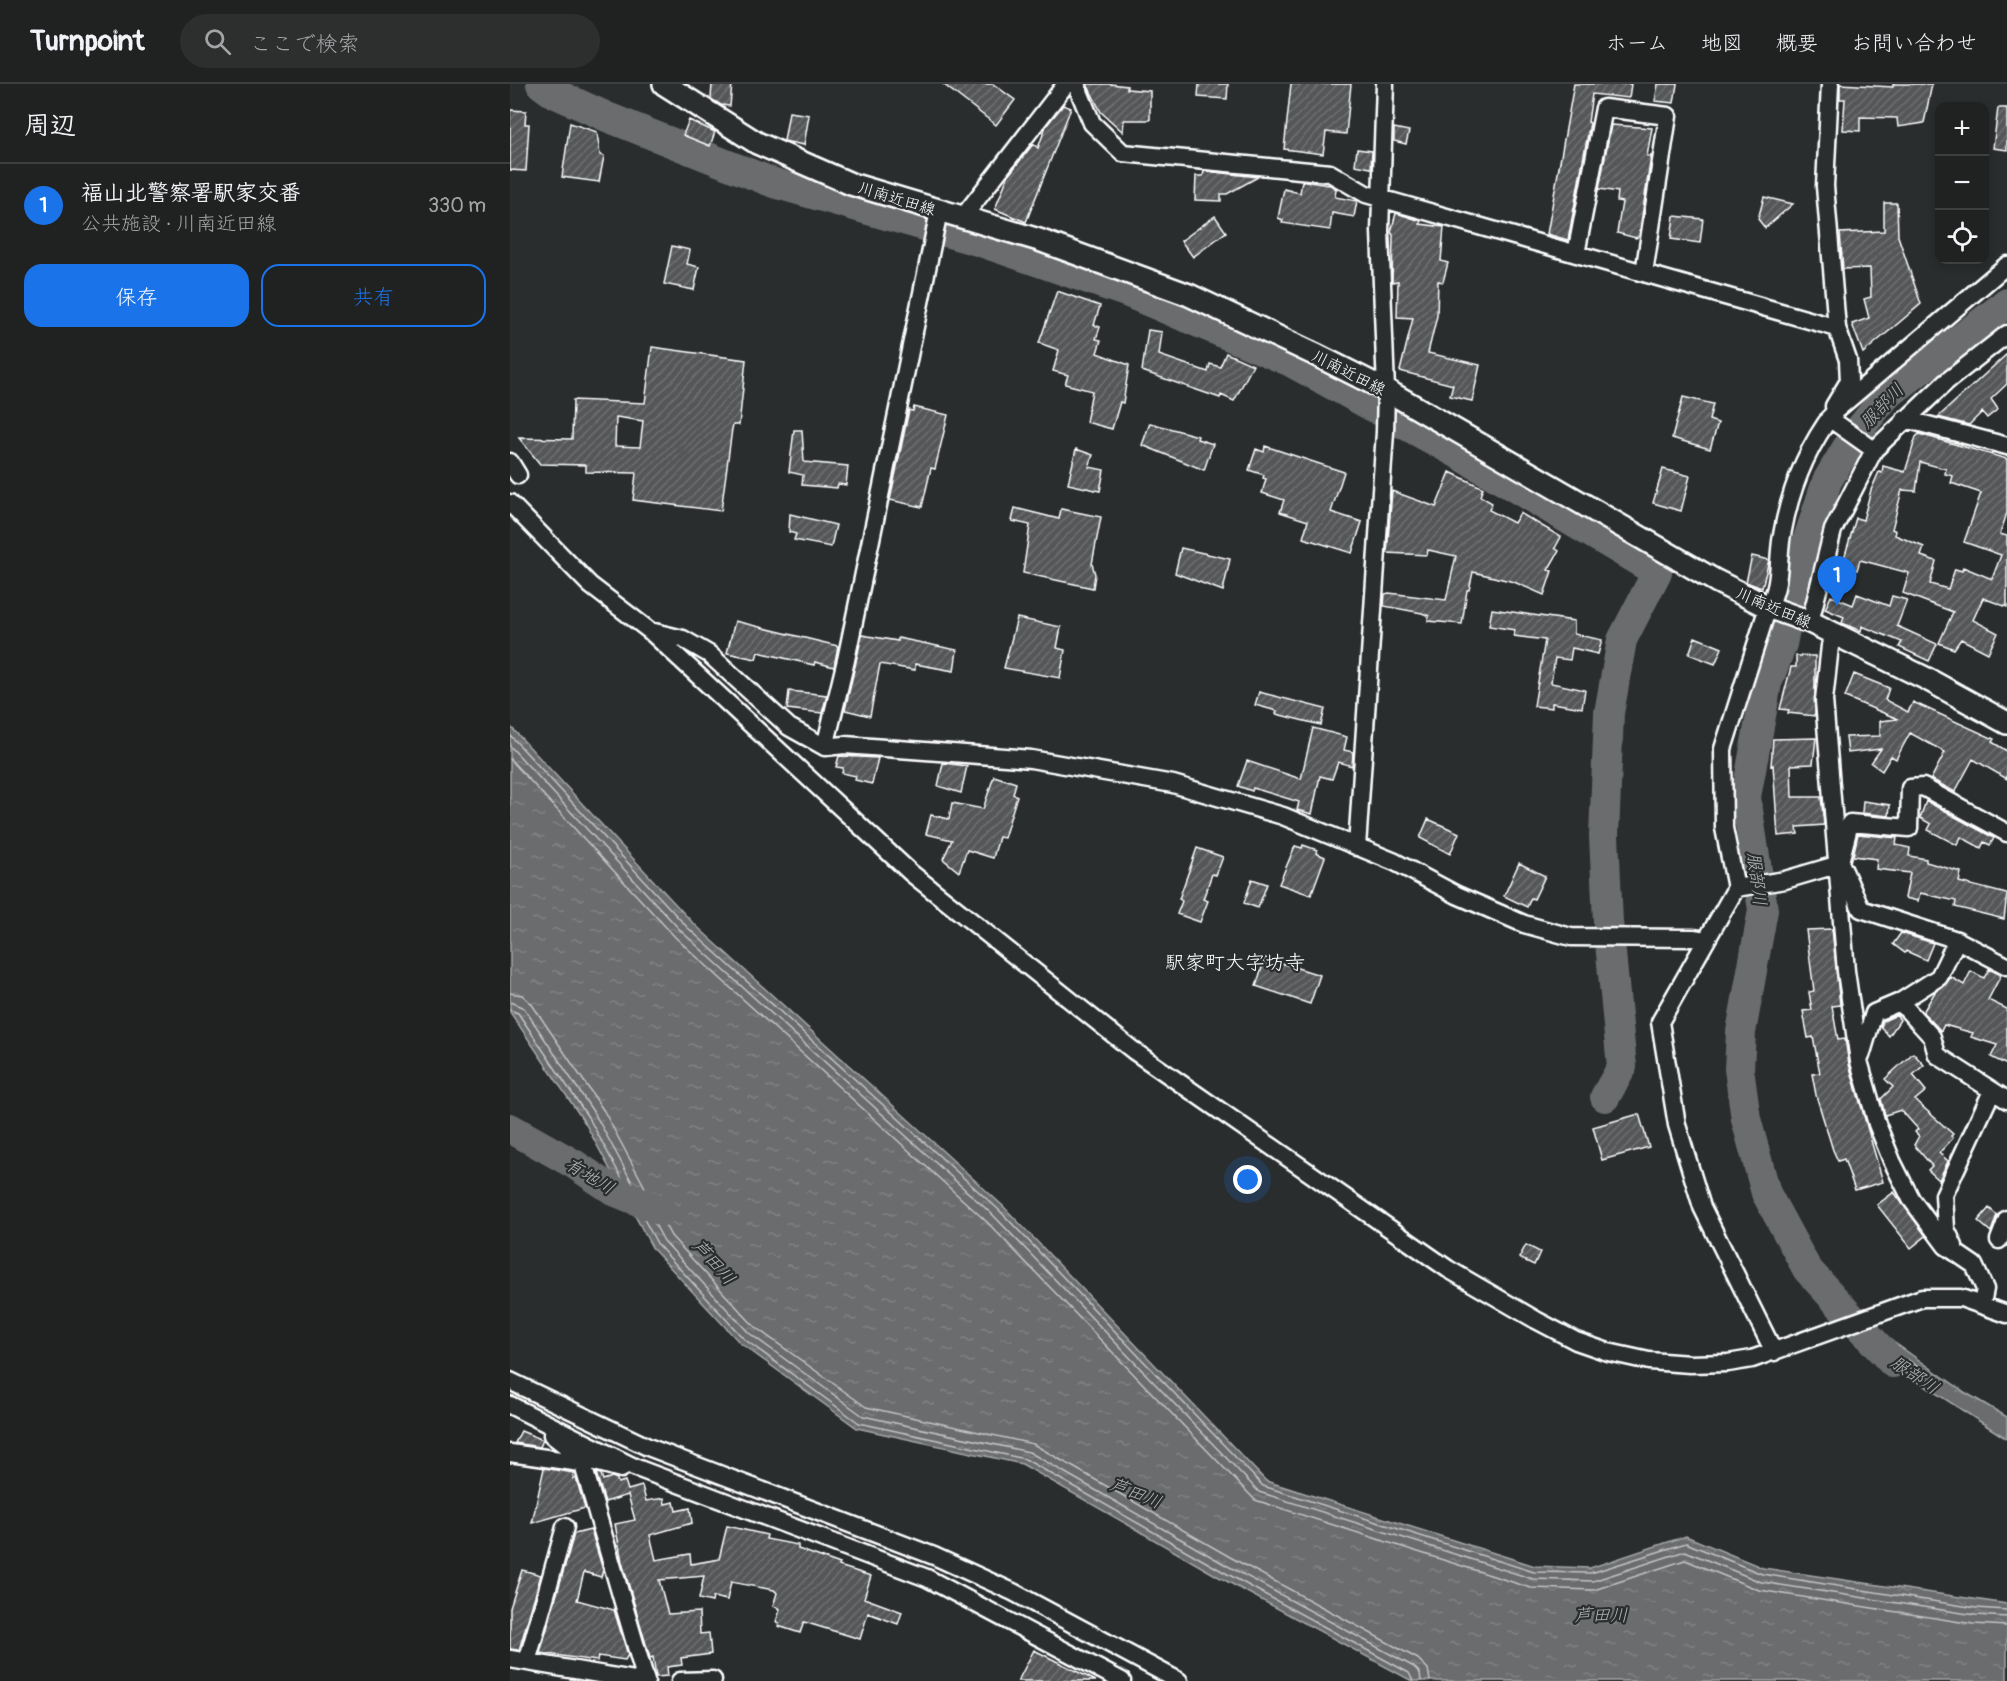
<!DOCTYPE html>
<html lang="ja">
<meta charset="utf-8">
<style>
body{margin:0;font-family:Pangolin,"Klee One",sans-serif;background:#2d2f2f;color:#f1f3f6}
.controls{position:absolute;right:18px;top:18px;display:grid;overflow:hidden;border-radius:12px;box-shadow:0 3px 9px #0003}
.controls button{width:54px;height:54px;display:grid;place-items:center;padding:0;border:0;border-bottom:2px solid #3d3f40;background:#202222;color:#f1f3f6;font:30px sans-serif}
.you{position:absolute;left:738px;top:1096px;width:21px;height:21px;margin:-15px;border:4px solid #fff;border-radius:50%;background:#1a73e8;box-shadow:0 0 0 9px #1a73e833}
.badge{display:grid;place-items:center;width:39px;height:39px;border-radius:50%;background:#1a73e8;color:#fff;font-size:20px;font-weight:700}
.pin{position:absolute;translate:-50% -50px;filter:drop-shadow(0 2px 3px #0008)}
.pin::after{content:'';position:absolute;top:32px;width:21px;height:18px;background:inherit;clip-path:polygon(0 0,100% 0,50% 100%)}
.list{margin:0;padding:0;list-style:none}
h2{display:flex;justify-content:space-between;align-items:center;height:78px;margin:0;padding:0 24px;font-size:26px}
h2 small{font-size:20px;font-weight:400;color:#a2a4a5}
.list li{display:grid;grid-template-columns:39px 1fr auto;gap:18px;align-items:center;box-sizing:border-box;height:84px;padding:0 24px;border-top:2px solid #3d3f40}
.list b{display:block;font-size:22px;white-space:nowrap}
.list p{margin:0;font-size:20px;white-space:nowrap;color:#a2a4a5}
.list em{font-size:20px;font-style:normal;color:#a2a4a5}
.actions{display:flex;gap:12px;padding:18px 24px}
.actions a{flex:1;padding:14px 0;border:2px solid #1a73e8;border-radius:18px;text-align:center;font-size:21px;color:#1a73e8}
.actions .main{background:#1a73e8;color:#fff}
.icon{flex:none;width:33px;height:33px;fill:none;stroke:currentColor;stroke-width:2;stroke-linecap:round;stroke-linejoin:round}
.map{position:relative;flex:none;width:1497px;height:1597px;overflow:hidden}
header{display:flex;align-items:center;gap:36px;box-sizing:border-box;height:84px;padding:0 30px;background:#202222;border-bottom:2px solid #3d3f40}
header strong{font-size:28px}
nav{display:flex;gap:33px;margin-inline-start:auto;font-size:21px}
.search{width:420px;height:54px;background:#2d2f2f;display:flex;align-items:center;gap:15px;box-sizing:border-box;padding:0 21px;border-radius:33px;color:#a2a4a5;font-size:22px}
main{display:flex}
aside{flex:1;background:#202222}
.map>svg:first-child{display:block}
.water{fill:url(#water-ripples);stroke:#a6a7a7;stroke-width:1.5}
.lines{fill:none;stroke-linecap:round;stroke-linejoin:round}
.shore{stroke:#c3c4c5;stroke-width:1.5}
.river{stroke:#6a6c6d;stroke-width:30}
.building{fill:url(#building-hatch);stroke:#fff;stroke-width:1.5;fill-rule:evenodd}
.minor-casing{stroke:#fff;stroke-width:21}
.major-casing{stroke:#fff;stroke-width:26}
.minor{stroke:#2a2d2e;stroke-width:16}
.major{stroke:#2a2d2e;stroke-width:21}
.labels{text-anchor:middle;stroke-width:4.5;stroke-linejoin:round;paint-order:stroke}
.street-label{font-size:16px;fill:#fff;stroke:#2a2d2e}
.water-label{font-size:18px;font-style:italic;fill:#b4b6b6;stroke:#2a2d2e}
.quarter-label{font-size:20px;fill:#fff;stroke:#2a2d2e}
</style>
<header>
<strong>Turnpoint</strong>
<div class="search"><svg class="icon" aria-label="search" viewBox="0 0 24 24"><circle cx="10" cy="10" r="6"/><path d="M15 15l6 6"/></svg>ここで検索</div>
<nav><a>ホーム</a><a>地図</a><a>概要</a><a>お問い合わせ</a></nav>
</header>
<main>
<aside>
<h2>周辺<small></small></h2>
<ul class="list">
<li><span class="badge">1</span><div><b>福山北警察署駅家交番</b><p>公共施設 · 川南近田線</p></div><em>330 m</em></li>
</ul>
<div class="actions"><a class="main">保存</a><a>共有</a></div>
</aside>
<div class="map">
<svg width="1497" height="1597" viewBox="0 0 1497 1597">
<defs>
<pattern id="water-ripples" width="26" height="14" patternUnits="userSpaceOnUse" patternTransform="scale(1.5)"><rect width="26" height="14" fill="#6a6c6d"/><path d="M2 4q2-2 4 0t4 0M15 11q2-2 4 0t4 0" fill="none" stroke="#808283"/></pattern>
<pattern id="building-hatch" width="6" height="6" patternUnits="userSpaceOnUse" patternTransform="scale(1.5)"><rect width="6" height="6" fill="#555758"/><path d="M-1 1l2-2M0 6l6-6M5 7l2-2" fill="none" stroke="#6e7071"/></pattern>
</defs>
<rect width="100%" height="100%" fill="#2a2d2e"/>
<filter id="ink" filterUnits="userSpaceOnUse"><feTurbulence type="fractalNoise" baseFrequency=".0167" numOctaves="2"/><feDisplacementMap in="SourceGraphic" scale="12" xChannelSelector="R" yChannelSelector="G"/><feConvolveMatrix kernelMatrix="1 2 1 2 8 2 1 2 1" color-interpolation-filters="sRGB"/></filter>
<g filter="url(#ink)">
<path class="water" d="M0,642l182,196 311,284 263,275 269,85 55,2 96,-32 77,32 244,36v77h-595l-193,-104 -197,-113 -165,-36 -117,-85 -87,-94 -68,-126 -75,-111z
M1365,1245l91,64 41,24v22l-155,-100z"/>
<g class="lines">
<path class="shore" d="M0,651l177,192 312,283 264,276 271,86 57,1 95,-30 76,31 214,34 31,2
M0,662l172,186 311,283 266,277 274,87 60,2 92,-30 76,31 214,33 32,2
M0,675l166,179 311,284 268,278 276,88 63,2 91,-30 74,30 214,34 34,2
M0,909l12,2 9,8 73,108 67,125 84,91 111,80 167,37 197,113 188,102 10,10 2,12
M0,918l14,6 72,108 68,125 85,92 114,83 166,36 197,113 188,102 6,6 1,8
M0,926l8,3 72,107 68,125 86,94 115,84 166,36 197,112 187,102 4,8
M1365,1253l52,36v4h-4l-54,-35v-4z"/>
<path class="river" d="M31,0l11,8 55,25 167,66 207,59 145,50 165,70 166,91 200,119 -35,68 -13,73 -5,123 4,86 14,145 -17,30
M0,1044l64,36 42,28 46,19
M1383,1279l-86,-94 -41,-76 -20,-74 -7,-50 2,-37 22,-122 -17,-113 21,-114 15,-39 13,-65 32,-98 27,-45 32,-40 121,-93"/>
</g>
<path class="building" d="M202,0h20l-2,22 -9,-1 -10,-6z
M433,0h50l22,16 -19,25z
M577,0h23l17,2v3l23,2v29h-26l-1,12 -22,-20z
M689,0h29l-1,15 -29,-2z
M781,0h60l-5,50 -20,-2 -3,22 -39,-5z
M1064,0h57l-2,14 -37,-4 -4,28 2,1 -22,117 -21,-6z
M1148,0h19l-3,19 -19,-2z
M1330,0l53,3v-3h39l-8,39 -26,4 -1,-9 -37,-1v14l-17,-1 2,-31h-5z
M553,21l8,3 -45,114 -31,-13 13,-33 25,-32 5,4 8,-22z
M1488,24h9v42l-14,-2z
M0,26l16,1 -1,13h4l-3,47 -16,-1z
M279,28l20,3 -5,30 -20,-4z
M179,36l26,12 -5,14 -27,-11z
M60,39l27,9 3,23 4,1 -5,26 -37,-5z
M1101,41l41,3 -5,28h4l-12,80 -3,2 -19,-5 5,-31 -5,-1 1,-9 -19,-3z
M884,44l15,3 -3,13 -12,-3z
M847,65l15,2 -1,17 -16,-3z
M694,87l54,6 -31,17h-6v7l-26,-1 1,-24h7z
M792,97l28,4 6,4 -1,8 22,4 -3,16 -22,-4 -2,17 -48,-7 1,-3 -5,-2 6,-29 16,4z
M1254,113l29,7 -28,24 -7,-9z
M1374,119h13l1,33 23,68 -58,49 -11,-29 17,-6 -5,-19 7,-2 -1,-29 -27,1 -3,-36 44,-2z
M886,129l25,8 -1,3 24,3 -3,34 7,2 -5,19 -5,-1 -1,35 -9,37 52,12 -8,36 -22,-5 3,-11 -53,-14 13,-53 -16,-1 1,-36 -6,1 1,-47 -2,-3z
M705,132l11,16 -33,25 -12,-16z
M1164,132l29,3 -3,24 -29,-4z
M162,162l18,4 -3,14 12,3 -5,23 -30,-6z
M547,207l43,15 -6,19 6,2 -4,12 5,1 -4,13 32,12 -6,38 -3,-1 -8,27 -26,-7 6,-31 -27,-7 3,-9 -15,-4 6,-21 -20,-7z
M638,246l14,2 -3,23 49,17 2,-8 10,3 6,-14 27,12 -19,36 -13,-6 -1,3 -78,-27z
M142,263l94,13 -7,65h-6l-1,4 -11,82 -88,-11 3,-27 -50,-1v-7l-46,-1 -21,-26 53,1 1,-39 72,3zM106,333l27,4 -3,26 -25,-1z
M1497,270v30l-16,15 7,10 -11,9 -5,-6 -13,13 -31,-8z
M1173,313l30,7 -4,16 9,3 -8,26 -38,-11z
M404,323l34,8 -13,54 -4,-1 -9,39 -32,-7 19,-90 4,1z
M640,339l48,13 -1,3 16,5 -9,26 -62,-25z
M284,346h8l2,32 44,4 -2,19 -8,-1 -1,4 -35,-3 1,-10 -14,-3z
M1409,350l88,25v54l-7,21 7,2v71l-24,-9 -10,22 25,13 -10,20 -27,-14 -7,10 -15,-6 14,-31 -50,-19 6,-20 -49,-13 -3,10 -15,-5 14,-47 7,2 8,-30 8,-18 3,1 1,-7 22,6 11,-35zM1410,378l26,7 -1,5 8,2 -2,7 30,10 -17,49 37,13 -9,24 -29,-12 -1,4 -7,-2 -7,20 -18,-5 6,-23 -15,-5 3,-9 -29,-12 1,-4 -4,-2 10,-39 14,1z
M755,362l79,26 -13,40 31,10 -10,31 -49,-15 5,-17 -28,-9 4,-12 -22,-7 4,-14 -3,-1 1,-3 -15,-5 7,-21 8,3z
M566,365l17,6 -4,12 15,3 -4,21 -32,-7z
M1153,385l27,7 -9,35 -28,-8z
M940,388l33,16 -3,8 12,7 -3,7 25,13 6,-10 41,24 -6,11 4,3 -11,19 4,1 -8,24 -30,-13 -41,-10 -4,18h-2l-5,34 -34,-3 1,-5 -7,-3 -38,-7 1,-12 4,-1 57,7 10,-44 -28,-6 -1,5 -40,-2 5,-62 44,16z
M505,424l44,11 2,-10 40,8 -9,47 3,10 -2,14 -70,-15 7,-48 -18,-4z
M280,430l46,11 -5,22 -37,-7 2,-6 -7,-2z
M671,464l49,11 -7,32 -48,-18z
M1242,472l17,4 -7,28 -16,-6z
M1347,510l32,12 3,-10 15,4 -10,26 40,18 -8,17 -30,-14 3,-5 -40,-16 -1,5 -19,-8 2,-6 -19,-8 6,-13 22,9z
M982,525l82,12v13l28,6 -4,14 -26,-6 -2,12 -15,-2 -4,25 34,7 -3,18 -30,-5v5l-18,-2 11,-66 -31,-4 1,-6 -26,-4z
M507,534l44,9 -4,21 8,2 -5,28 -56,-10z
M225,537l103,25 -4,21 -19,-5 -1,3 -56,-13 -2,7 -29,-6z
M352,551l36,6v-3l59,12 -3,21 -39,-7v6l-35,-6 -10,52 -25,-6z
M1185,553l27,11 -7,16 -26,-10z
M1286,572h19v60l-27,-3 1,-3 -9,-1 11,-42h5z
M1344,590l35,14 -4,12 23,12 5,-10 81,37 -2,3 15,9v28l-34,-20 -18,33 -24,-13 14,-27 -35,-19 -14,26 -5,-3 -9,15 -11,-8 10,-14 -33,4 -2,-16 34,-1v-15l18,-2 -53,-22z
M279,607l38,4 -5,18 -35,-4z
M749,608l66,17 -4,16 -45,-11 1,-3 -22,-6z
M803,644l34,9 -3,13 9,2 -1,14 -14,-4 -6,17 -12,-3 -8,38 -15,-4 2,-8 -46,-14 -1,3 -14,-5 9,-25 54,18z
M1306,654l-3,26 -22,1 1,32h29l3,28 -27,2 1,7 -20,2 -5,-71 -2,1 2,-27z
M329,672l39,2 -6,26 -17,-4 1,-4 -14,-3 1,-5 -7,-1z
M433,679l24,3 -6,27 -23,-7z
M484,692l22,7 -3,11 4,2 -13,42 -5,-1 -6,21 -26,-8 -8,22 -16,-13 9,-19 -26,-6 5,-19 18,4 3,-16 31,6z
M1353,717l27,4 -1,11 -27,-3z
M1416,717l68,37 -4,7 -6,-3 -3,6 -20,-11 -4,8 -29,-15 3,-6 -11,-6z
M918,735l31,14 -9,21 -30,-16z
M1348,750l39,4 -1,7 14,3 -1,8 17,3v3l35,10 -2,10 48,12 -3,25 -49,-12 1,-6 -36,-8 -2,8 -13,-3 5,-25 -34,-4 1,-10 -24,-3z
M793,761l14,5 -1,3 9,4 -14,38 -32,-11 16,-38 7,2z
M687,764l26,9 -7,18 -4,-1 -9,25 5,2 -8,21 -23,-8 5,-13 -3,-2z
M1009,779l26,13 -11,23 -3,-1 -4,9 -23,-11z
M742,795l15,5 -9,24 -14,-5z
M1322,845l8,76 -8,1 6,34 7,-1 4,25 34,118 -28,8 -11,-31 -6,2 -5,-11 -17,-55 -4,-21 8,-1 -7,-36 -5,1 -5,-27 9,-1 -3,-18 5,-1 -8,-61z
M1391,849l32,10 -7,17 -20,-9 -1,2 -12,-9z
M755,874l55,17 -10,29 -54,-18z
M1479,885l12,6 -13,25 19,9v56l-16,-8 6,-12 -26,-8 2,-4 -29,-8 -3,6 -18,-19 12,-20 10,-7 6,-8 13,8 7,-14 13,7z
M1387,931l3,5 -11,16 -8,-9 2,-6z
M1403,969l11,12 -11,10 13,16 -11,9 38,34 -2,2 2,2 -14,15 9,8 -9,19 -11,-10 4,-4 -18,-21 5,-9 -4,-4 3,-3 -17,-19 -16,5 -4,-16 12,-12 -8,-8z
M1129,1030l10,33 -47,13 -9,-33z
M1384,1108l32,44 -15,12 -34,-43z
M1479,1124l8,7 -6,17 -13,-11z
M1016,1161l14,7 -6,13 -15,-7z
M11,1347l22,9 -3,7 -25,-4z
M34,1384l30,5 -1,6 3,-1 9,30 -53,15z
M86,1389l5,1 2,6 9,-3 5,2 1,4 7,-2 3,9 14,-4 4,15 18,-3 1,6 9,-2 2,9 14,-3 2,15 -42,12 6,25 34,-6 1,10 28,-5 8,-33 40,9 -1,4 32,6v4l42,15 -1,2 32,10 -7,22 38,14 -4,12 -30,-11 -8,26 -56,-17 -4,11 -22,-7 1,-3 -3,-1 4,-13 -7,-3 4,-13 -3,-3 -43,-8 -4,18 -14,-3 -1,5 -13,-3 5,-23 -45,4 9,34 31,-2 1,22 9,-1 2,21 -30,4 1,7 -15,2 1,9 -12,1 -3,-20 -3,1 -28,-96 -7,-38 20,-4 -7,-25 -23,7z
M81,1446l12,40 -2,7 -17,-5 -7,28 37,10 14,45 -3,5 -27,-4 -1,5 -57,-8 34,-119z
M12,1486l19,5 -22,75 -9,-1v-41z
M524,1566l62,31h-78z"/>
<g class="lines">
<g class="minor-casing">
<path id="minor" d="M566,0l16,39 31,30 207,20 36,21 14,4 457,130
M1320,0l-5,102 12,142 11,32 1,21 -15,25
M453,133l103,-133
M1066,170l28,-146 64,8 -24,157
M1319,334l45,32
M1395,335l102,27
M0,378l8,13
M0,419l80,82 60,46 261,242 223,178 314,218 88,51 40,21 32,11 41,9 41,3 38,-1 24,-4 170,-61h39l46,16
M1300,538l23,-92 41,-80 72,-68 61,-48
M140,547l33,8 26,15 80,73 36,20 20,-2 186,14 142,25 110,32 112,46 62,33 67,29 47,13 122,1 13,2
M1327,551l-7,11 -6,54 22,271 13,90 18,63 15,37 19,38 35,47 28,19 11,24 -3,15
M315,663l21,-87 93,-449
M847,763l28,-415 1,-42 -6,-159 5,-147
M1330,778l21,47 96,31 50,26
M1226,804l49,-8 51,-15 4,-3 10,-39 59,5 1,-40 13,-1 84,46
M1390,918l32,35 5,18 70,45
M1351,972l13,-43 26,-11 39,-25 18,-37
M1489,1156l8,-21
M1444,1162l-8,-17 -2,-34 48,-104
M1264,1268l-72,-145 -25,-82 -17,-103 76,-134 -12,-60 -1,-79 45,-142c14,-23 9,-47 14,-72 8,-46 24,-86 52,-123l173,-147
M0,1297l138,66 286,109 79,36 166,89
M0,1321l124,62 293,111 195,103
M42,1351l29,23 40,11
M0,1369l71,10
M71,1374l65,223
M0,1575l130,22
M17,1578l38,-135
M170,1597l33,-1"/>
</g>
<g class="major-casing">
<path id="major" d="M154,0l93,59 94,41 188,56 150,55 125,59 72,36 330,191 52,26 42,15 117,57 80,44"/>
</g>
<use href="#minor" class="minor"/>
<use href="#major" class="major"/>
</g>
</g>
<g class="labels">
<g class="street-label">
<text transform="translate(387 114) rotate(17)" y="6">川南近田線</text>
<text transform="translate(839 288) rotate(27)" y="6">川南近田線</text>
<text transform="translate(1264 523) rotate(23)" y="6">川南近田線</text>
</g>
<g class="water-label">
<text transform="translate(1372 322) rotate(-46)" y="6">服部川</text>
<text transform="translate(1247 795) rotate(83)" y="6">服部川</text>
<text transform="translate(80 1092) rotate(31)" y="6">有地川</text>
<text transform="translate(204 1178) rotate(48)" y="6">芦田川</text>
<text transform="translate(1405 1291) rotate(34)" y="6">服部川</text>
<text transform="translate(626 1409) rotate(22)" y="6">芦田川</text>
<text x="1091" y="1537">芦田川</text>
</g>
<g class="quarter-label">
<text x="725" y="885">駅家町大字坊寺</text>
</g>
</g>
</svg>
<div class="controls">
<button>+</button>
<button>−</button>
<button><svg class="icon" aria-label="locate" viewBox="0 0 24 24"><circle cx="12" cy="12" r="6"/><path d="M12 2v4M12 18v4M2 12h4M18 12h4"/></svg></button>
</div>
<div class="you"></div>
<div class="pin badge" style="left:1327px;top:522px">1</div>
</div>
</main>
